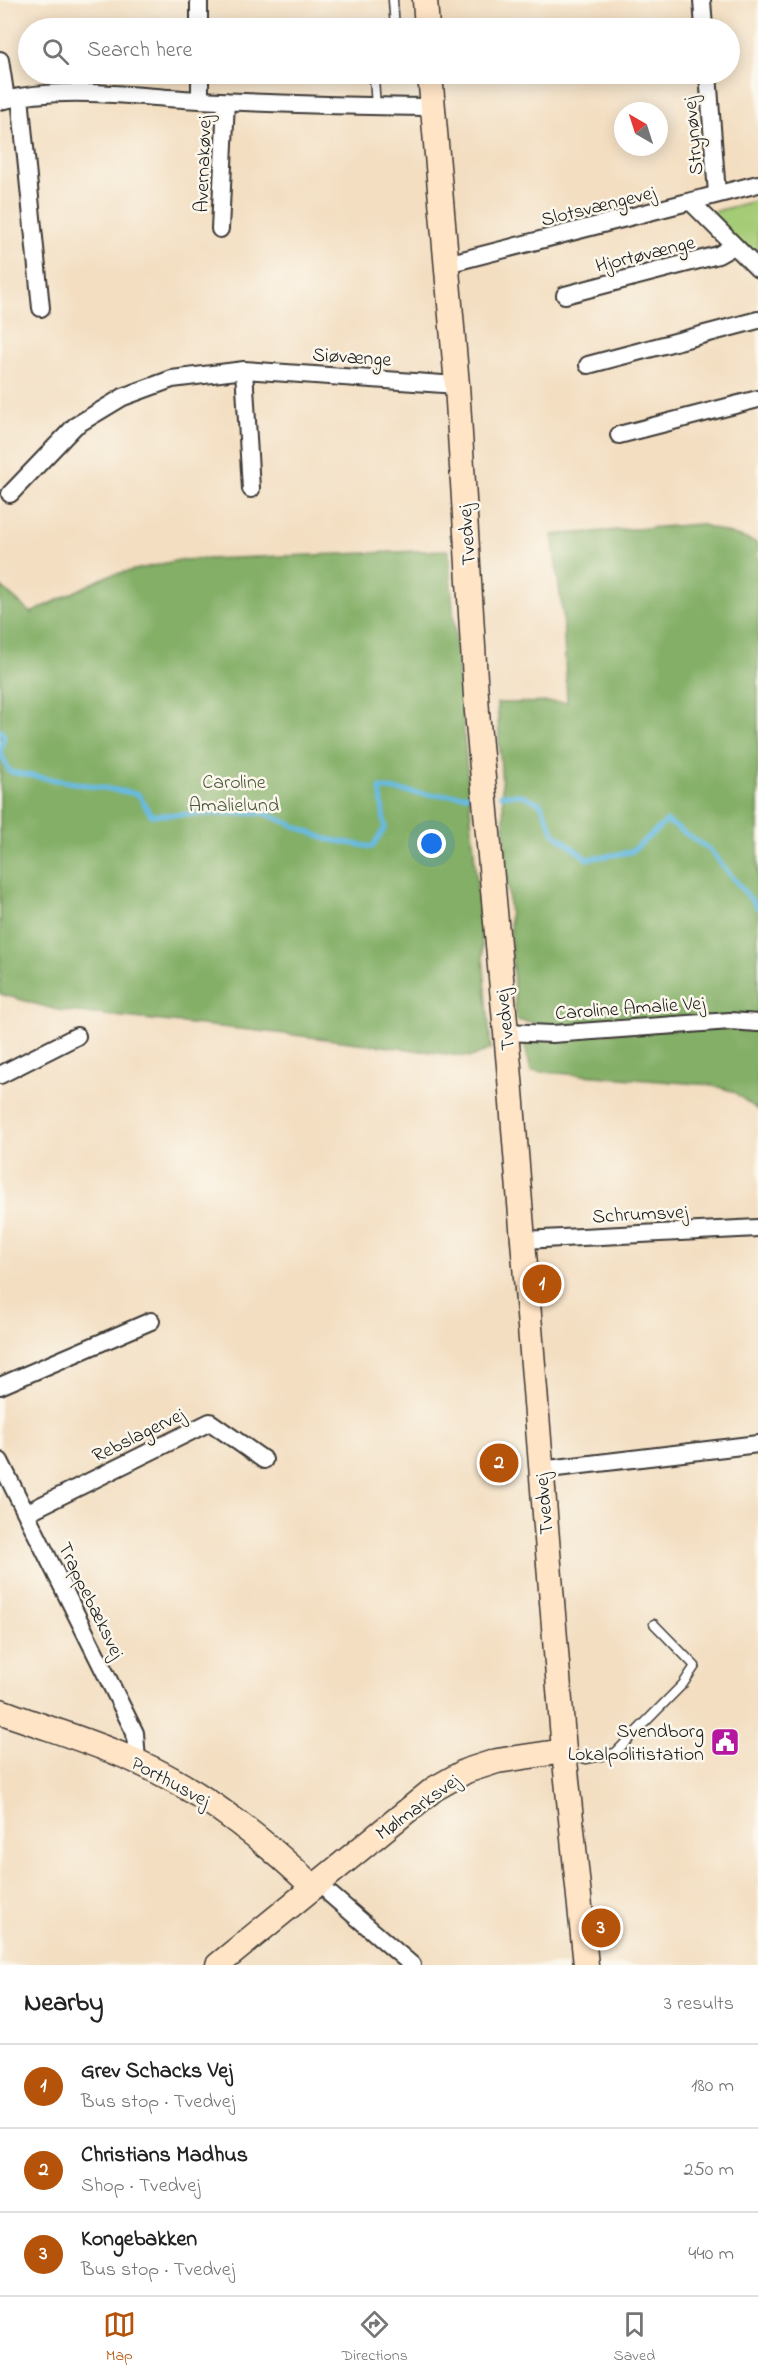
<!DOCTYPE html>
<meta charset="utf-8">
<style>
body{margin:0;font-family:"Indie Flower",sans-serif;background:#f6f6f6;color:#222}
.compass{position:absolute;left:614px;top:102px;width:54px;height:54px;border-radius:50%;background:#fff;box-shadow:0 3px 15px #0003;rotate:321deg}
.you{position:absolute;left:432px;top:844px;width:21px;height:21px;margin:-15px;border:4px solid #fff;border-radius:50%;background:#1a73e8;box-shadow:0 0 0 9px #1a73e833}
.badge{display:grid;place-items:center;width:39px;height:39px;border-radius:50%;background:#b45309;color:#fff;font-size:20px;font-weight:700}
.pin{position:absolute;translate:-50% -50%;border:3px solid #fff;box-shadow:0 2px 6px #0006}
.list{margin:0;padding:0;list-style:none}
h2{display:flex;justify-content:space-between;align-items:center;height:78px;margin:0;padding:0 24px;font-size:26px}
h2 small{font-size:20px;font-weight:400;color:#767676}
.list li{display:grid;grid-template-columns:39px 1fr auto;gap:18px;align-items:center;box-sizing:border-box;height:84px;padding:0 24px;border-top:2px solid #e0e0e0}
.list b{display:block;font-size:22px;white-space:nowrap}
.list p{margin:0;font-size:20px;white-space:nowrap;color:#767676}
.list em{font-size:20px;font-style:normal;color:#767676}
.icon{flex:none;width:33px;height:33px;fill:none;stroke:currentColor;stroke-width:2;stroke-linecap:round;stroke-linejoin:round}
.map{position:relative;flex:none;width:758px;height:1965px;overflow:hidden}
.search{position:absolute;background:#fff;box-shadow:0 3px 15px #0003;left:18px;right:18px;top:18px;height:66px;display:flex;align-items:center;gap:15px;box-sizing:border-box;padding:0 21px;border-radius:33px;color:#767676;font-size:22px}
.sheet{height:330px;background:#fff}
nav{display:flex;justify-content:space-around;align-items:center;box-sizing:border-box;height:84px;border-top:2px solid #e0e0e0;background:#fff;font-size:16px;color:#767676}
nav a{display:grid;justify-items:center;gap:3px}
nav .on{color:#b45309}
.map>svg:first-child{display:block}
.green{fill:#a4cb75;stroke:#607448;stroke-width:1.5}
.forest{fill:#83af66;stroke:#506641;stroke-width:1.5}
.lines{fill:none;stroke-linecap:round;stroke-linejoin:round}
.stream{stroke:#66bae2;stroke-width:5}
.lane-casing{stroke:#3c3935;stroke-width:11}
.street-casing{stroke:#3c3935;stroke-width:20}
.secondary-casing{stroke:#3c3935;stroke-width:27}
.lane{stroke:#fff;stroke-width:8}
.street{stroke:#fff;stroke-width:16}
.secondary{stroke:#ffe4c6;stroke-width:24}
.labels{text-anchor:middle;stroke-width:5;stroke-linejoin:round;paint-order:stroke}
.street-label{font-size:20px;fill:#1c1c1c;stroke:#fbf7ec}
.park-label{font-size:20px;fill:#4c593b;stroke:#fbf7ec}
.poi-label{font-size:20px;fill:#1c1c1c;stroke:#fbf7ec;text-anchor:end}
</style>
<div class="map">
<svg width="758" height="1965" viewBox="0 0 758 1965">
<rect width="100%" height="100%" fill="#fbf7ec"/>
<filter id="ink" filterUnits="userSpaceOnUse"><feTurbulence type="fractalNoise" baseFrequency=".0167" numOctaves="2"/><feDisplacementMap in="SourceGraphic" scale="12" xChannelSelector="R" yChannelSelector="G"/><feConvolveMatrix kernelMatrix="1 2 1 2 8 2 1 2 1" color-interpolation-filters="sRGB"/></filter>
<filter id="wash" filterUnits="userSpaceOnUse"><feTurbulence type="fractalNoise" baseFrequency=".008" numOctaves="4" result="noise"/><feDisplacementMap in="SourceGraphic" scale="24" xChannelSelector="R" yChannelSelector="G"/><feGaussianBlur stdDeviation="1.35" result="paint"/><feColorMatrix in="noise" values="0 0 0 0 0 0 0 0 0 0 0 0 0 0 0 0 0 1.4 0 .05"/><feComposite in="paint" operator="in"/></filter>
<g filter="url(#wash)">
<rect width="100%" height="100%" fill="#f3dec1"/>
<path class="green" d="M758,200v62l-49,-49z"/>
<path class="forest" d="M700,524l58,19v472l-203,12 -39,-7 -19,-317 70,-1 -4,-86 -11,-81z
M448,550l43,499 -20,8 -194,-24 -220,-23 -57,-16v-408l31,27 76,-37 72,-16z
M730,1027l28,4v79l-26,-19 -21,-6 -180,-14 -8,-34z"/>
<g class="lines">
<path class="stream" d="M0,730l4,6 -4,15
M0,753l10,19 128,22 13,21 113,-2 62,26 46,8 13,-19 -5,-40 52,7h38
M501,795h22l18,9 13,29 33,26 44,-7 36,-31 43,29 48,58"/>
</g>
</g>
<g filter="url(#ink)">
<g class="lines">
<g class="lane-casing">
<path id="lane" d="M393,0l2,28
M376,107l-2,-29 24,-2v-2
M567,1753l19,6 29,-6 68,-69 12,-18 -41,-42"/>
</g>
<g class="street-casing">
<path id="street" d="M199,0v28
M702,0l2,28
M0,60l6,39
M200,74v26
M708,74l9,120
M20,97l21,211
M0,101c65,-16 134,-4 200,-1 77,4 155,6 232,7
M692,203l66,66
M220,229l6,-128
M447,264l311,-80
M565,295l153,-40 16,-9
M588,365l170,-45
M244,370l7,119
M619,435l139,-36
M10,494l65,-68 48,-29 49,-18 72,-9 213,15
M506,1032l46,2 178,-13 28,2
M0,1075l77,-39
M523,1240l235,-12
M0,1386l151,-65
M0,1461l135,272 2,28
M540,1470l218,-26
M26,1513l184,-91 54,38
M331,1895l81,70"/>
</g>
<g class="secondary-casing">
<path id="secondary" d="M425,0l2,28
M430,74l27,311 20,327 32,354 55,685 22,214
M0,1711c45,17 95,31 138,51 66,30 123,75 175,125
M218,1965l216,-176 32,-18 31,-10 67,-10"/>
</g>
<use href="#lane" class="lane"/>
<use href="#street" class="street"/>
<use href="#secondary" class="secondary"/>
</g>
</g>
<defs>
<g id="civic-square" transform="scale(1.5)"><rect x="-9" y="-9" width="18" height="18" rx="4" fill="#b5179e" stroke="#fbf7ec"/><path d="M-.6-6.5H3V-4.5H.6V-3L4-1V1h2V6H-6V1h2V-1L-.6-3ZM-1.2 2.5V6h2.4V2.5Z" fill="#fff"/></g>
</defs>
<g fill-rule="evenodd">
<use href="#civic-square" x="725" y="1742"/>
</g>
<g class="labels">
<g class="street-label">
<text transform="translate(692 136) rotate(-95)" y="7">Strynøvej</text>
<text transform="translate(202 164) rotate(-88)" y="7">Avernakøvej</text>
<text transform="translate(598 205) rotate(-14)" y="7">Slotsvængevej</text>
<text transform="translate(645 253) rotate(-14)" y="7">Hjortøvænge</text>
<text transform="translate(352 356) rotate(4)" y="7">Siøvænge</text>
<text transform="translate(466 535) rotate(-94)" y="7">Tvedvej</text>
<text transform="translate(630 1007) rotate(-4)" y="7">Caroline Amalie Vej</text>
<text transform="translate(504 1020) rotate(-96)" y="7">Tvedvej</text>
<text transform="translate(640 1213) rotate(-3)" y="7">Schrumsvej</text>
<text transform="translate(138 1434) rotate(-26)" y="7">Rebslagervej</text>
<text transform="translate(543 1504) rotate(-95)" y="7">Tvedvej</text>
<text transform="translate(92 1600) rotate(64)" y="7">Trappebæksvej</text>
<text transform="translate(171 1781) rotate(28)" y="7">Porthusvej</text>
<text transform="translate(417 1806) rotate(-36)" y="7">Mølmarksvej</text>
</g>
<g class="park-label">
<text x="234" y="788">Caroline<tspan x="234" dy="23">Amalielund</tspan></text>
</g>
<g class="poi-label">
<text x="704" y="1737">Svendborg<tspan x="704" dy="23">Lokalpolitistation</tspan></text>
</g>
</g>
</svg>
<svg class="compass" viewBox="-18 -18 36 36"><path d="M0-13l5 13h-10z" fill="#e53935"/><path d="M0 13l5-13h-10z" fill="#767676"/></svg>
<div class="you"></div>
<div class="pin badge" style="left:542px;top:1284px">1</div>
<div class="pin badge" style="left:499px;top:1463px">2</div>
<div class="pin badge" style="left:601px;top:1928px">3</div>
<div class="search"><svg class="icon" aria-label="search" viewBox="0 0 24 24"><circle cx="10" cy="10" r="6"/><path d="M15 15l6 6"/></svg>Search here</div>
</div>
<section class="sheet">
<h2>Nearby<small>3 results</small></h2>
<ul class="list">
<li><span class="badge">1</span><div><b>Grev Schacks Vej</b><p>Bus stop · Tvedvej</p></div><em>180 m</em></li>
<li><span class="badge">2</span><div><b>Christians Madhus</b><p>Shop · Tvedvej</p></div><em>250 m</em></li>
<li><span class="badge">3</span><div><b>Kongebakken</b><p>Bus stop · Tvedvej</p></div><em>440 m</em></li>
</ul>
</section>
<nav>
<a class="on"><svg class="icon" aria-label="map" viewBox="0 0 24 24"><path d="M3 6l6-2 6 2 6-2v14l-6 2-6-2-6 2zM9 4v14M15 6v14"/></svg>Map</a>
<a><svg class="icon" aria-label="directions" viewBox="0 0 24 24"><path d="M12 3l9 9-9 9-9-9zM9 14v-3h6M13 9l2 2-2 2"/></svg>Directions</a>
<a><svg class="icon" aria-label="saved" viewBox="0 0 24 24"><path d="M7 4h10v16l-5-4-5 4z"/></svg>Saved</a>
</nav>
